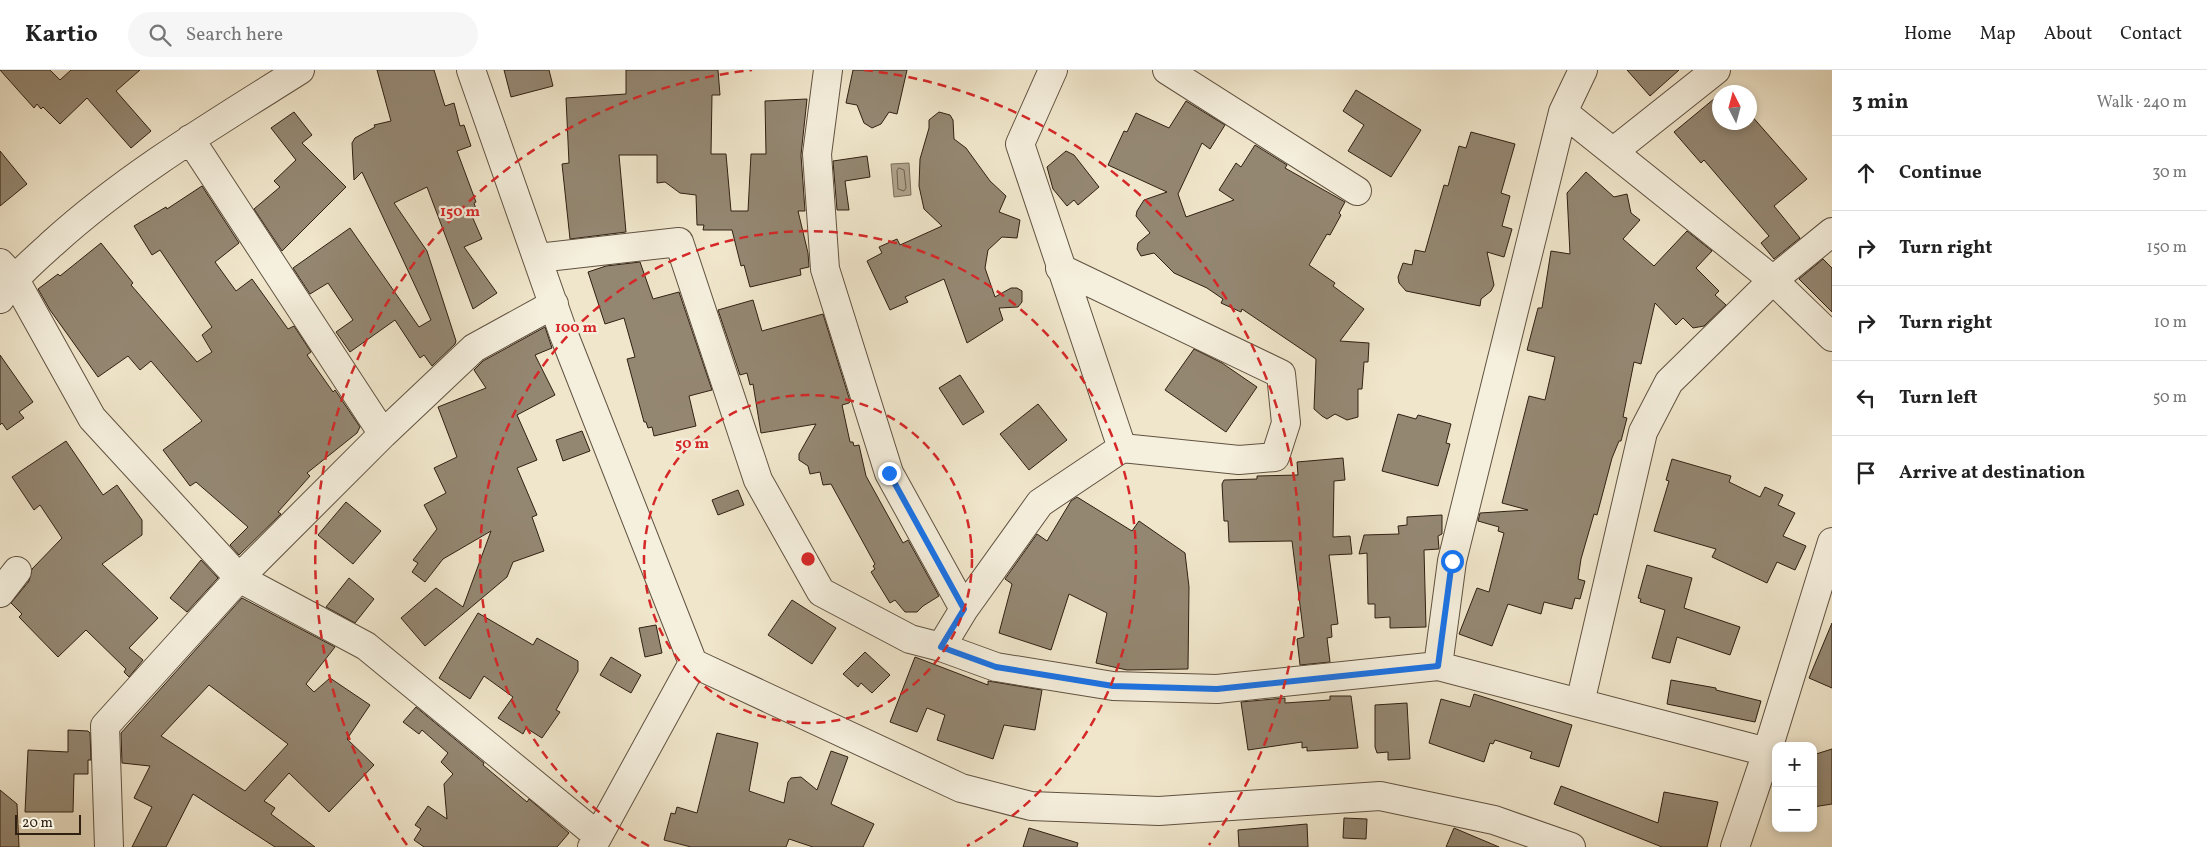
<!DOCTYPE html>
<meta charset="utf-8">
<style>
body{margin:0;font-family:Vollkorn,serif;background:#f6f6f6;color:#222}
.controls{position:absolute;right:15px;bottom:15px;display:grid;overflow:hidden;border-radius:10px;box-shadow:0 2px 8px #0003}
.controls button{width:45px;height:45px;display:grid;place-items:center;padding:0;border:0;border-bottom:1px solid #e0e0e0;background:#fff;color:#222;font:25px sans-serif}
.compass{position:absolute;left:1712px;top:15px;width:45px;height:45px;border-radius:50%;background:#fff;box-shadow:0 2px 8px #0003;rotate:354deg}
.scale{position:absolute;left:15px;bottom:12px;width:66px;box-sizing:border-box;padding-left:5px;border:2px solid #302012;border-top:0;font-size:14px;line-height:18px;white-space:nowrap;color:#302012;-webkit-text-stroke:4px #f5efdd;paint-order:stroke}
.stop{position:absolute;width:15px;height:15px;margin:-11px;border:4px solid #1a73e8;border-radius:50%;background:#fff}
.stop.end{background:#1a73e8;border-color:#fff;box-shadow:0 1px 5px #0008}
.list{margin:0;padding:0;list-style:none}
h2{display:flex;justify-content:space-between;align-items:center;height:65px;margin:0;padding:0 20px;font-size:21px}
h2 small{font-size:16px;font-weight:400;color:#767676}
.list li{display:grid;grid-template-columns:32px 1fr auto;gap:15px;align-items:center;box-sizing:border-box;height:75px;padding:0 20px;border-top:1px solid #e0e0e0}
.list b{display:block;font-size:19px;white-space:nowrap}
.list em{font-size:16px;font-style:normal;color:#767676}
.icon{flex:none;width:28px;height:28px;fill:none;stroke:currentColor;stroke-width:2;stroke-linecap:round;stroke-linejoin:round}
.map{position:relative;flex:none;width:1832px;height:777px;overflow:hidden}
header{display:flex;align-items:center;gap:30px;box-sizing:border-box;height:70px;padding:0 25px;background:#fff;border-bottom:1px solid #e0e0e0}
header strong{font-size:24px}
nav{display:flex;gap:28px;margin-inline-start:auto;font-size:18px}
.search{width:350px;height:45px;background:#f6f6f6;display:flex;align-items:center;gap:12px;box-sizing:border-box;padding:0 18px;border-radius:28px;color:#767676;font-size:19px}
main{display:flex}
aside{flex:1;background:#fff}
.map>svg:first-child{display:block}
.water{fill:#afa38c;stroke:#7c6f5b}
.lines{fill:none;stroke-linecap:round;stroke-linejoin:round}
.shore{stroke:#70624f;stroke-width:1}
.building{fill:#948772;stroke:#302012;fill-rule:evenodd}
.minor-casing{stroke:#605240;stroke-width:30}
.minor{stroke:#f5efdd;stroke-width:28}
.route{stroke:#1a73e8;stroke-width:6}
.ring{fill:none;stroke:#d62828;stroke-width:2.5;stroke-dasharray:9 6}
.centre{fill:#d62828;stroke:#f5efdd;stroke-width:2.5}
.ring-label{font-size:15px;text-anchor:middle;font-weight:bold;fill:#d62828;stroke:#f5efdd;stroke-width:4.5;stroke-linejoin:round;paint-order:stroke}
</style>
<header>
<strong>Kartio</strong>
<div class="search"><svg class="icon" aria-label="search" viewBox="0 0 24 24"><circle cx="10" cy="10" r="6"/><path d="M15 15l6 6"/></svg>Search here</div>
<nav><a>Home</a><a>Map</a><a>About</a><a>Contact</a></nav>
</header>
<main>
<div class="map">
<svg width="1832" height="777" viewBox="0 0 1832 777">
<rect width="100%" height="100%" fill="#f0e6cb"/>
<filter id="stains"><feTurbulence type="fractalNoise" baseFrequency=".004" numOctaves="4"/><feColorMatrix values="0 0 0 0 .2 0 0 0 0 .09 0 0 0 0 .02 0 0 0 .5 -.17"/></filter>
<radialGradient id="worn" r=".72"><stop offset=".6" stop-color="#630" stop-opacity="0"/><stop offset="1" stop-color="#630" stop-opacity=".3"/></radialGradient>
<path class="water" d="M909,93l2,32 -17,2 -3,-33z"/>
<g class="lines">
<path class="shore" d="M899,98l5,2 2,18 -2,3 -6,-2 -1,-18z"/>
</g>
<path class="building" d="M0,0h50l10,10 11,-10h69l-24,21 35,40 -20,17 -44,-50 -27,26 -17,-17 -2,2 -4,-5 -3,4z
M377,0h57l11,36 9,-3 6,23 4,-1 7,21 -14,5 19,51 -2,1 3,9 -6,2 11,25 -18,8 33,46 -24,16 -46,-122 -33,16 33,48 29,90 -1,3 -23,22 -8,-11 -4,3 -25,-38 -45,32 -14,-20 17,-12 -25,-37 -18,11 -17,-26 57,-40 69,99 12,-7 -69,-148 -8,8 -2,-37 3,-5 20,-11 -1,-2 17,-4z
M504,0h45l4,16 -42,11z
M626,0h92l2,25h-8l-1,59h15l5,57h17l3,-57h15l-1,-53 42,-2 -6,56 4,56h-7l10,42 1,14 -9,2 1,6 -51,12 -6,-22 -3,1 -9,-36h-29l1,-5h-7l-1,-30 -16,-2 -15,-11 -8,1v-28h-38l7,77 -56,7 -8,-75 7,-1 -3,-65 60,-4z
M853,0h54l-10,44 -8,-2 -8,12 -9,4 -8,-5 -7,-18 -11,-2z
M1627,0h52l-29,26z
M1356,20l65,40 -30,47 -43,-26 16,-26 -21,-14z
M1720,24v28h30v-8l57,65 -33,27 26,32 -26,21 -13,-16 8,-7 -65,-76 -3,3 -27,-31z
M1186,31l39,24 -15,24 -8,-6 -24,51 8,23 48,-17 -15,-10 17,-27 5,4 14,-22 32,20 -2,3 60,34 -6,11 2,2 -11,20 -3,-1 -18,31 26,18 -2,3 31,23 -24,32 29,2 -1,19h-4l-2,27h-4v28l-11,3 -12,-6 -8,5 -5,-3 -8,-7 2,-50 -74,-50 -1,3 -20,-9 2,-4 -16,-11 -33,-15 -20,-20 -13,3 -4,-7 1,-6 12,-10 -14,-17 1,-5 7,-11 23,-8 -59,-27 16,-34 3,1 9,-19 33,15z
M294,42l18,23 -10,8 44,44 -64,64 -28,-42 26,-22 -6,-6 22,-21 -25,-32z
M939,42l11,3 3,5 1,19 12,9 24,33 16,15 -7,16 21,8 -3,18 -15,-1 -14,13 -3,18 10,29 16,-9h6l5,3v11l-4,5 -19,1 4,12 -36,23 -23,-64 -39,18 3,5 -18,8 -23,-49 15,-8 -3,-6 18,-8 3,6 42,-19 -18,-17 -5,-23 1,-27 9,-31v-8z
M1471,62l44,12 -14,49 9,3 -8,30 10,3 -8,28 -17,-5 7,33 -3,6 -10,8 -1,7 -74,-15 -7,-8 -1,-6 5,-14 9,2 3,-15 10,2 19,-67 4,1 11,-40 7,2z
M0,81l27,33 -27,22z
M1066,81l8,4 25,32 -21,18 -4,-5 -7,6 -14,-17 -6,-22z
M867,86l3,21 -25,4 4,29h-12l-4,-49z
M1586,102l28,25 13,-3 4,19 9,7 -17,19 31,27 33,-35 25,20 -16,17 23,23 -4,4 11,10 -22,21 -11,2 -10,-10 -7,7 -21,-22 -14,61 -7,-2 -11,55 4,1 -6,23h-2l-7,17 -15,57 -3,-1 -13,45 -3,20 7,2 -5,18 -5,-1 -3,11 -28,-7 -3,12 -33,-10 -16,42 -33,-12 18,-46 12,4 15,-59 -6,-2 1,-4 -21,-6 2,-8 48,-3 -26,-7 27,-107 16,4 10,-43 -28,-7 11,-42h4l9,-57 19,3 -3,-61z
M202,116l37,57 -24,19 21,29 16,-12 36,50 6,-3 17,26 -4,3 26,37 2,-2 25,37 -3,6 -50,40 3,3 -32,36 3,2 -42,41 -9,-10 18,-18 -52,-45 -6,4 -27,-36 39,-29 -51,-60 -11,9 -12,-14 -30,21 -48,-67 -12,-21 20,-15 2,2 41,-33 32,40 -2,2 66,77 15,-10 -10,-17 10,-8 -52,-77 -8,5 -18,-29 32,-19 1,2z
M1823,189l9,9v44l-33,-33z
M640,192l13,37 26,-7 33,98 -23,6 7,30 -42,10 -2,-9 -4,1 -2,-6h-2l-17,-63 8,-2 -11,-39 -19,6 -17,-52 18,-6z
M753,230l9,31 61,-17 27,87 -1,2 -7,2 8,37h3l1,4 5,-1 7,31 37,67 5,-3 31,56 -16,10 -6,6h-12l-10,-12 -5,3 -19,-31 4,-3 -2,-3 2,-2 -44,-80 -8,1 -3,-13 -10,2 -2,-8 -9,-6v-6l17,-30 -55,9 -8,-49 -3,1 -3,-12 -7,2 -22,-65z
M545,257l7,21 -17,7 20,40 -38,20 20,45 -20,8 20,47 -5,2 12,34 -31,11 -6,15 -82,69 -24,-28 35,-30 27,19 28,-76 -48,28 -18,23 -13,-10 6,-9 -5,-3 24,-31 -13,-24 22,-12 -12,-25 23,-11 -19,-50 48,-19 -12,-18 9,-9z
M1194,279l28,14 35,24 -31,45 -61,-42z
M0,285l33,47 -14,10 5,6 -17,12 -5,-7 -2,2z
M960,305l24,37 -21,13 -24,-37z
M1038,334l29,36 -38,30 -29,-36z
M1398,344l18,5 2,-4 33,9 -5,19 4,1 -12,42 -56,-15z
M582,361l8,20 -27,10 -7,-21z
M66,371l37,54 14,-10 25,35v15l-40,29 56,54 -29,30 14,12 -14,17 -5,-5 2,-3 -40,-39 -28,27 -39,-40 3,-3 -11,-11 18,-22 3,-12 30,-31 -22,-33 -6,5 -22,-33z
M1343,388l2,22 -11,1 -1,56 17,-1 2,18 -23,1 9,69 -7,1 1,12 -5,1 3,24 -30,3 -3,-26 7,-2 -12,-96 -63,1 -1,-21h-4l-2,-37 2,-4 33,-1v-3l41,-1 -1,-13z
M1672,389l59,17 -2,6 31,15 5,-10 18,8 -5,10 17,8 -12,23 23,10 -11,24 -18,-8 -10,21 -55,-26 4,-8 -62,-18 15,-50 -3,-1z
M738,420l6,15 -26,10 -6,-15z
M1077,427l55,34 7,-10 46,32 4,34 -1,82 -61,1 -31,-7 11,-50 -38,-19 -18,56 -52,-17 13,-49 -7,-5 32,-45 10,7 24,-40z
M346,432l35,29 -28,33 -35,-29z
M1442,445v19l-4,2 1,13 -15,1 2,77 -36,1v-11l-15,1v-14h-7l-1,-51 -8,1 5,-19 35,-1 -1,-8 9,-1v-8z
M201,490l17,18 -31,34 -17,-14z
M1647,495l45,13 -8,30 56,19 -10,28 -53,-18 -7,26 -18,-5 13,-48 -25,-8 1,-3 -3,-1z
M349,508l25,21 -19,24 -29,-16z
M242,528l93,49 -29,37 8,8 16,-14 40,27 -23,34 27,26 -45,47 -40,-39 -25,28 11,7 -4,6 44,33h-40l-82,-53 -27,53h-34l20,-40 -18,-9 16,-32 -28,-3 -1,-30zM209,615l79,59 -43,47 -84,-55z
M792,530l44,28 -24,36 -44,-29z
M478,543l55,32 4,-7 41,23v10l-22,39 4,2 -18,26 -16,-10 -3,6 -25,-16 15,-21 -29,-21 -14,23 -31,-21z
M1832,553v65l-23,-10z
M656,555l6,28 -17,4 -6,-29z
M865,582l25,23 -18,18 -11,-10 -3,4 -15,-13z
M611,587l30,18 -10,18 -31,-18z
M915,587l73,28v-4l54,9 -7,40 -31,-5 -11,34 -56,-19 8,-25 -18,-7 -10,24 -27,-10z
M1671,610l45,8v2l45,11 -6,21 -88,-18z
M1474,624l98,31 -13,42 -29,-9 2,-6 -37,-12 -2,4 -3,-1 -6,19 -55,-19 12,-44 29,8z
M1330,626h21l7,52 -51,3v-4l-5,1v-6l-54,8 -7,-48 44,-4v5l45,-3z
M1407,633l3,56 -22,1v-8l-11,1 -2,-6v-42z
M416,637l68,56 -1,2 44,37 2,-3 40,34 -12,14h-133l-10,-7 7,-11 -6,-4 13,-19 19,13 -3,-35 9,-10 -12,-12 7,-9 -26,-23 -3,4 -16,-12z
M68,660l20,1 2,2 1,27h-3v14h-14l-1,38h-48l3,-62 40,2z
M717,663l41,10 -9,48 35,12 4,-21 3,-4 10,-1 16,13 14,-39 17,6 -17,47 43,20 -11,23h-50l-24,-8 -3,8h-95l-27,-7 7,-27 4,1 2,-7 20,6z
M1832,679v55l-19,3v-52z
M1561,716l97,37 6,-31 54,10 -11,45h-45l-108,-43z
M0,720l17,14 2,43h-19z
M1344,748l23,1 -1,20 -23,-1z
M1307,754l1,23h-69l-1,-17z
M1029,758l49,15 -1,4h-54z
M1454,758l45,19h-53z"/>
<g class="lines">
<g class="minor-casing">
<path id="minor" d="M471,0l93,265 129,328 268,125 70,18 128,5 221,-15 114,24 77,27
M828,0l-11,84 8,115 64,204 75,136 -23,38 55,20 117,19 104,3 221,-23 329,86
M1053,0l-33,74 102,304
M1167,0l190,121
M1563,42l210,168 59,57
M190,69l193,295
M1614,81l102,-81
M538,188l141,-16 79,238 63,112 89,47 31,8
M0,193l14,15 78,140 147,160 127,68 232,190
M0,229c15,-23 34,-39 54,-57 74,-67 162,-119 246,-172
M0,523l17,-22
M964,539l76,-106 82,-55 117,12 36,-3 11,-34 -5,-49 -221,-106
M1438,596l14,-105 111,-449 20,-42
M1580,633l63,-271 26,-50 104,-102 59,-48
M109,777l-4,-121 134,-148 144,-144 91,-86 80,-44
M592,777l101,-184
M1735,777l32,-95 65,-210"/>
</g>
<use href="#minor" class="minor"/>
</g>
<g class="lines">
<path class="route" d="M889,403l75,136 -23,38 55,20 117,19 104,3 221,-23 14,-105"/>
</g>
<g class="ring">
<circle cx="808" cy="489" r="164"/>
<path d="M649 776A328 328 0 1 1 967 776"/>
<path d="M407 775A492 492 0 0 1 752 0M864 0A492 492 0 0 1 1209 775"/>
</g>
<circle cx="808" cy="489" r="8" class="centre"/>
<g class="ring-label">
<text x="460" y="146">150 m</text>
<text x="576" y="262">100 m</text>
<text x="692" y="378">50 m</text>
</g>
<rect width="100%" height="100%" filter="url(#stains)"/>
<rect width="100%" height="100%" fill="url(#worn)"/>
</svg>
<div class="controls">
<button>+</button>
<button>−</button>
</div>
<svg class="compass" viewBox="-18 -18 36 36"><path d="M0-13l5 13h-10z" fill="#e53935"/><path d="M0 13l5-13h-10z" fill="#767676"/></svg>
<div class="scale">20 m</div>
<div class="stop" style="left:1452px;top:491px"></div>
<div class="stop end" style="left:889px;top:403px"></div>
</div>
<aside>
<h2>3 min<small>Walk · 240 m</small></h2>
<ul class="list">
<li><svg class="icon" aria-label="ahead" viewBox="0 0 24 24"><path d="M12 20V5M6 11l6-6 6 6"/></svg><div><b>Continue</b></div><em>30 m</em></li>
<li><svg class="icon" aria-label="right" viewBox="0 0 24 24"><path d="M7 20v-9h11M14 6l5 5-5 5"/></svg><div><b>Turn right</b></div><em>150 m</em></li>
<li><svg class="icon" aria-label="right" viewBox="0 0 24 24"><path d="M7 20v-9h11M14 6l5 5-5 5"/></svg><div><b>Turn right</b></div><em>10 m</em></li>
<li><svg class="icon" aria-label="left" viewBox="0 0 24 24"><path d="M17 20v-9H6M10 6l-5 5 5 5"/></svg><div><b>Turn left</b></div><em>50 m</em></li>
<li><svg class="icon" aria-label="arrive" viewBox="0 0 24 24"><path d="M6 21V4h12l-3 4 3 4H6"/></svg><div><b>Arrive at destination</b></div></li>
</ul>
</aside>
</main>
